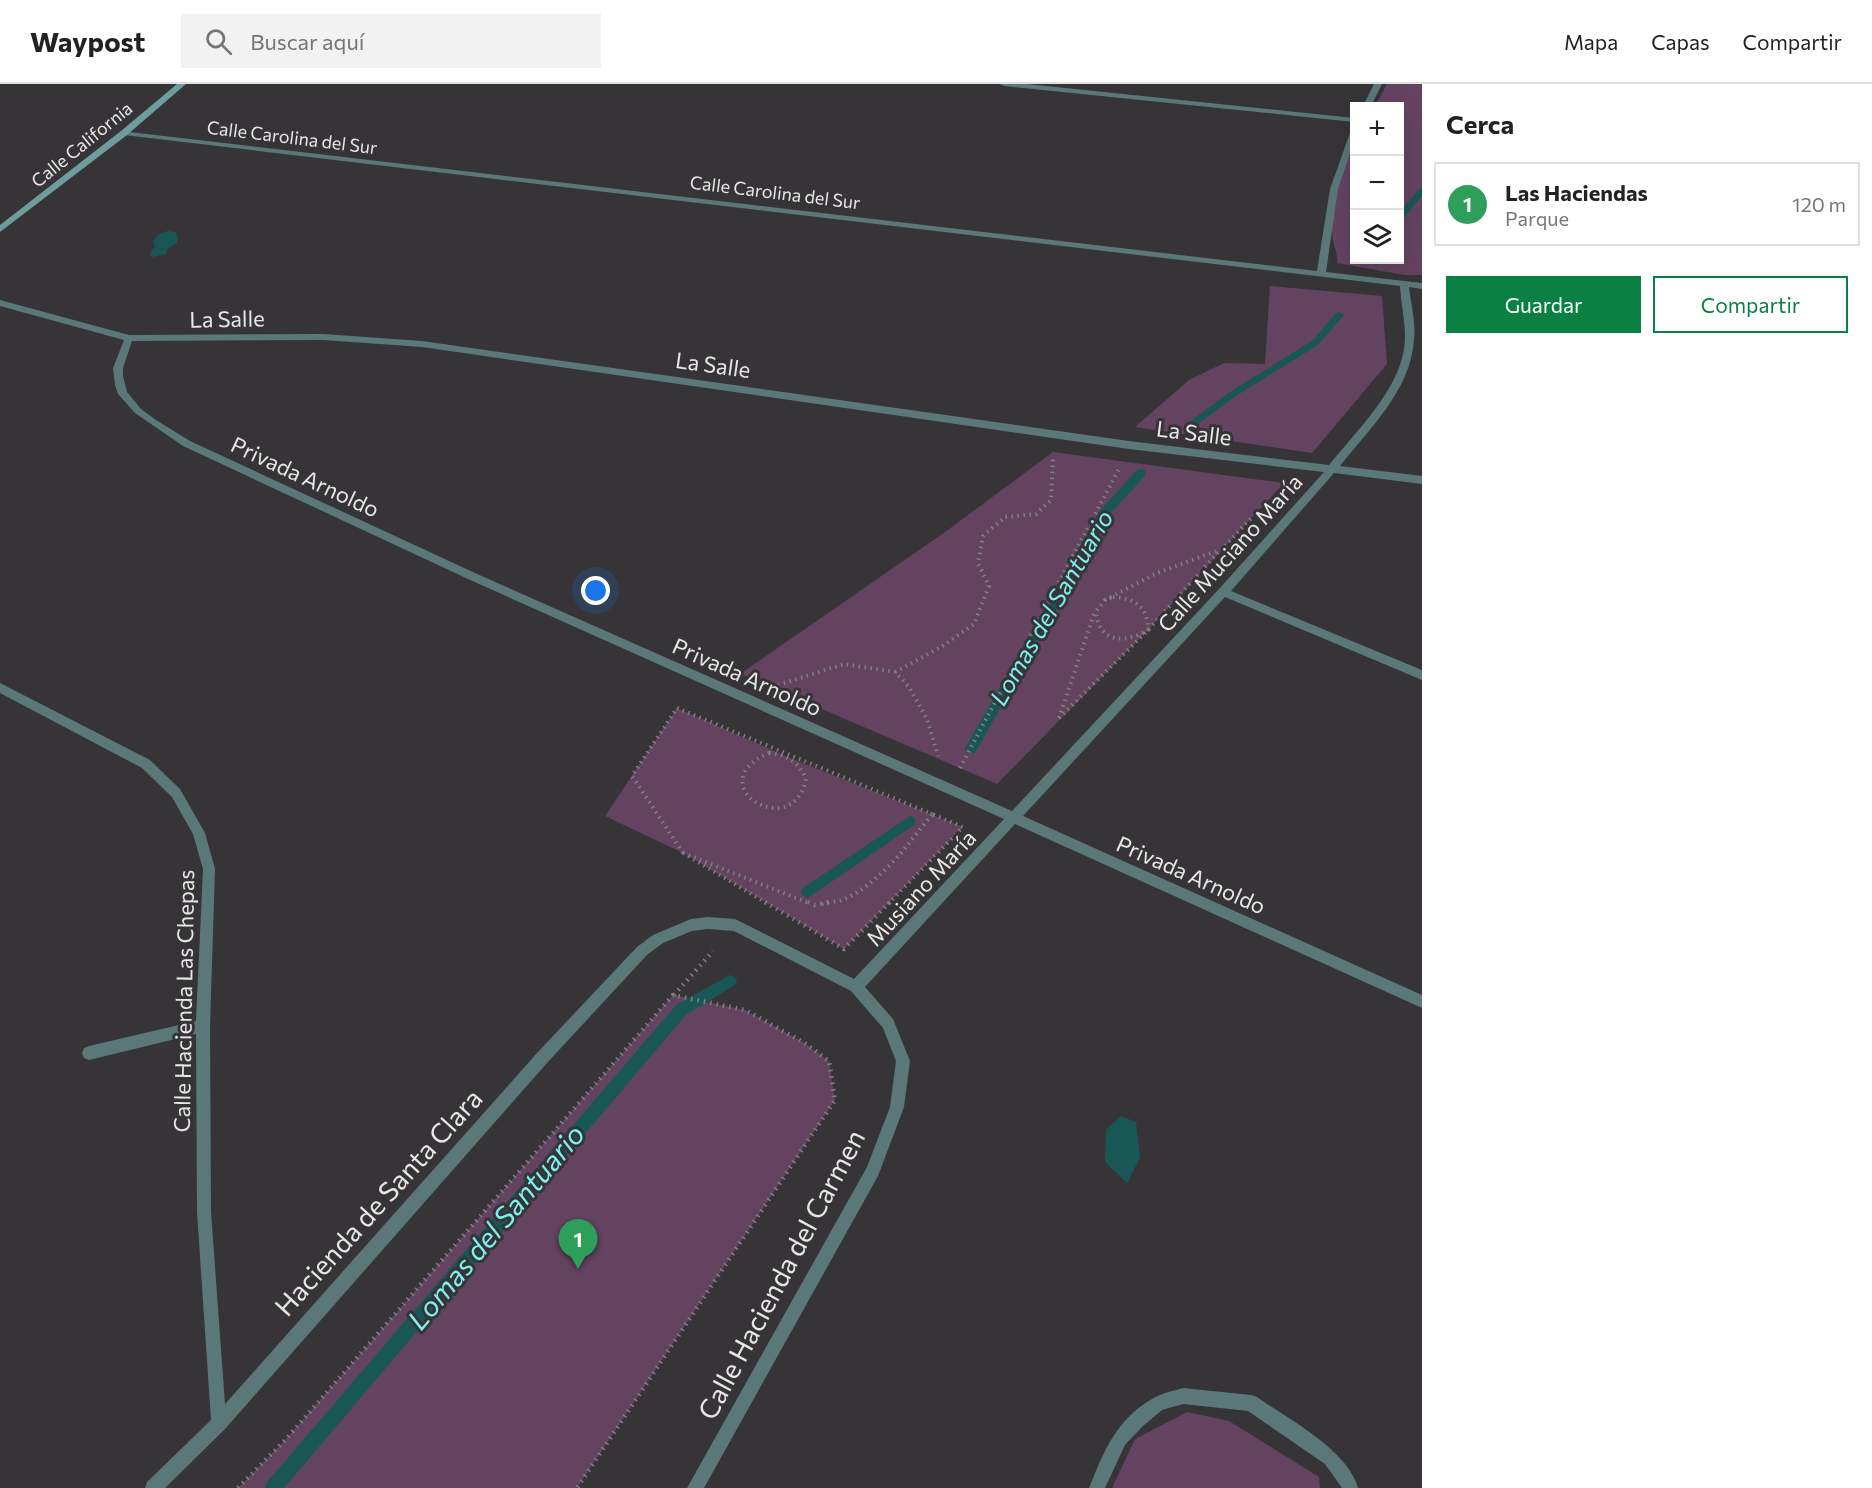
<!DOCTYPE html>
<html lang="es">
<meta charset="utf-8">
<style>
body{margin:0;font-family:Commissioner,sans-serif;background:#f2f2f2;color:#222}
.controls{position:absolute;right:18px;top:18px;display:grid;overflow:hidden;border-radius:0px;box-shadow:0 6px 24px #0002}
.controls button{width:54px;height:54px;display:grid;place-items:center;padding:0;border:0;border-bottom:2px solid #e0e0e0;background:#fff;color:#222;font:30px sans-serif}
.you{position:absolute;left:596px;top:507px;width:21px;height:21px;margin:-15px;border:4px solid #fff;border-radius:50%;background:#1a73e8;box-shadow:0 0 0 9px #1a73e833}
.badge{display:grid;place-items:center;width:39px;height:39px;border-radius:50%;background:#0b8043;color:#fff;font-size:20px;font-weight:700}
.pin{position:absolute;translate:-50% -50px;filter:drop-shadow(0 2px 3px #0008)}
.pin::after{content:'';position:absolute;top:32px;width:21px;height:18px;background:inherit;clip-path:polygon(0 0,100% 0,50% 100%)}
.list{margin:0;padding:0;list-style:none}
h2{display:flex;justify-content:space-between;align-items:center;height:78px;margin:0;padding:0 24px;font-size:26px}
h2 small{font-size:20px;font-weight:400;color:#767676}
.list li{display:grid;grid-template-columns:39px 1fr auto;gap:18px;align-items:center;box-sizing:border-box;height:84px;margin:0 12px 12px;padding:0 12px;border:2px solid #e0e0e0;border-radius:0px}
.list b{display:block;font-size:22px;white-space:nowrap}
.list p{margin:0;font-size:20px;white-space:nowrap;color:#767676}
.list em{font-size:20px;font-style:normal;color:#767676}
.actions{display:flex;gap:12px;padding:18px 24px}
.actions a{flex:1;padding:14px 0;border:2px solid #0b8043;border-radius:0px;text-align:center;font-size:21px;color:#0b8043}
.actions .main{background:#0b8043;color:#fff}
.icon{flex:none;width:33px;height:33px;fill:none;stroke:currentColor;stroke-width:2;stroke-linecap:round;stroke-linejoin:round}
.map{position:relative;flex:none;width:1422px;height:1404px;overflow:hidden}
header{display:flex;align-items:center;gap:36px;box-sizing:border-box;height:84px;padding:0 30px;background:#fff;border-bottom:2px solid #e0e0e0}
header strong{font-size:28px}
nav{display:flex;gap:33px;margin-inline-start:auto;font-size:21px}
.search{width:420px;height:54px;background:#f2f2f2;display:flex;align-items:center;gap:15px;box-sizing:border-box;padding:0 21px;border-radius:0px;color:#767676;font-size:22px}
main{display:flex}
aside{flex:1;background:#fff}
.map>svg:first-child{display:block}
.green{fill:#644361}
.water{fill:#195757}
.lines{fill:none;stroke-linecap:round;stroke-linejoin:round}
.stream{fill:#195757;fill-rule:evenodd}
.path-far1{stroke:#828082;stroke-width:4;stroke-dasharray:1.5 4.5;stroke-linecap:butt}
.path{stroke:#828082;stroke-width:4.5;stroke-dasharray:1.5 5;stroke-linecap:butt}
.minor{fill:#5a7878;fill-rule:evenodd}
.secondary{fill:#6d9d9d;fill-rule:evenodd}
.labels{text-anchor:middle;stroke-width:6;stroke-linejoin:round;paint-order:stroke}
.far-street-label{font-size:18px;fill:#e8e7e8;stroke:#363436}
.street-label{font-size:22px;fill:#e8e7e8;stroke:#363436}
.water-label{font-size:24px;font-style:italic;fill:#7cf1f2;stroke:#363436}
.near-street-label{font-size:27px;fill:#e8e7e8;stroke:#363436}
.near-water-label{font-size:28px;font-style:italic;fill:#7cf1f2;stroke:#363436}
</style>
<header>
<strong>Waypost</strong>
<div class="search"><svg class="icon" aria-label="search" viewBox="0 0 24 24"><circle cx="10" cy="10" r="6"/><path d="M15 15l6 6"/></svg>Buscar aquí</div>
<nav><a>Mapa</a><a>Capas</a><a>Compartir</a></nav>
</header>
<main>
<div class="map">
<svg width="1422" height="1404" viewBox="0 0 1422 1404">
<rect width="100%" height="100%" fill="#363436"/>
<path class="green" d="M1387,0h35v191h-18l-67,-12c1,-10 -3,-15 -4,-23 -5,-30 6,-66 21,-91v111h46v-154h-25z
M1270,202l112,10 5,68 -75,89 -177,-26 54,-47 35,-17 41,1z
M1053,368l231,31 -136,147 -151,154 -257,-110 205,-142z
M677,624l113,50 173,69 -119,122 -161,-96 -78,-37z
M673,911l72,15 58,32 26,19 6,39 -258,388h-339l49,-50z
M1187,1328l42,9 90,56 1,11h-208l23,-49z"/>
<path class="water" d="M168,147l7,1 3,5 -1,6 -9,5 -2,6 -14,3 -2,-3 5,-8 -2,-5 6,-7z
M1121,1032l15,6 4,35 -13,26 -22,-21 1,-32z"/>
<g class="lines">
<path class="stream" d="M1422,104v8l-19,23 -3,1v-8l19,-23z
M1374,176h8l-6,6 -4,-3z
M1339,228l5,3 -26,30 -82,51 -45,33h-6v-4l45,-33 82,-51 24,-28z
M1141,385l4,1v6l-35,38 -135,239h-8l-2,-4 2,-4 135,-237 35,-38z
M910,732l4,1 2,4 -2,4 -103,71 -4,2 -4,-2 -2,-4 2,-4z
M730,891l5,2 2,4 -2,4 -49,30 -402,473h-19l2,-6 409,-477z"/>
<path class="path-far1" d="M1113,513c22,1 35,10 35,33 -23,14 -50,13 -52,-19l9,-11z
M1105,516l52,-27 65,-24 48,-51
M895,588l46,-25 33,-23 15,-38 -11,-23 5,-27 22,-19 31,-3 15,-14 2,-43
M778,601l66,-21 51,8 14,15 18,32 11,37
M1059,634l89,-88 72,-80
M1059,634l35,-104
M769,669c18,2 30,9 37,26 -13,65 -109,5 -37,-26z
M960,684l160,-301
M932,730l2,-4
M683,769l128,51
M683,769l85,51
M683,769l-51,-77 45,-68 255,106
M822,820c7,-2 16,-2 23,-5 37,-18 63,-54 87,-85
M888,820l75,-77 -31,-13"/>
<path class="path" d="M765,818l79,47 46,-47
M808,818l7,3 14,-3
M674,911l39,-44
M238,1404l49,-50 386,-443 72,15 58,32 26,19 6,39 -258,388"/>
<path class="minor" d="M1000,0h27l327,34v4l-350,-36z
M1374,0h8l-11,22h-8z
M1351,46h3v12l-16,47 -12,83 96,11v6l-13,-2c2,17 7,36 5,52 -3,51 -44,89 -74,127l82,10v8l-88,-11 -103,118 191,79v10l-197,-83 -202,219 399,179v13l-407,-184 -150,163 28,32 17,42 -6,46 -26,69 -174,312h-17l180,-321 23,-60 6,-46 -13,-33 -32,-37 -117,-60 -26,-2 -16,2 -29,12 -16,12 -100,108 -322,366 -60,59h-20l2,-6 64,-62 -14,-208 -1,-178 -107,26 -5,-2 -2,-5 2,-5 5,-2 107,-25 7,-152 -10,-35 -21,-37 -30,-29 -142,-75v-10l150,77 30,29 25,44 10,36 -5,157 1,186 14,192 312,-351 100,-106 16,-12 38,-16 17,-2 27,2 119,60 150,-160 -536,-240 -285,-133 -48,-33 -17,-19 -3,-9 -2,-17 11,-28 -124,-34v-6l129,35 194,-1 99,7 707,100 200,24c29,-36 76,-80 76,-128 0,-17 -4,-34 -5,-51l-1276,-151h-3v-4l1196,140 13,-82zM323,256l99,7 707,102 195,23 -105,117 -207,222 -537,-238 -285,-132 -34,-21 -15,-11 -14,-17 -4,-16v-8l9,-27z
M1183,1304l68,7 6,2c31,22 91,53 101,91h-16l-17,-24 -77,-53 -65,-7 -21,6 -20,17 -17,18 -20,43h-16c15,-37 27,-68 63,-89 9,-6 21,-8 31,-11z"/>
<path class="secondary" d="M177,0h9l-59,51 -127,97v-7l121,-94z"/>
</g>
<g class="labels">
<g class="far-street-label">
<text transform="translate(292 54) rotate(7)" y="6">Calle Carolina del Sur</text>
<text transform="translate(82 61) rotate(-39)" y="6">Calle California</text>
<text transform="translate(775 109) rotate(7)" y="6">Calle Carolina del Sur</text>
</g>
<g class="street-label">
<text transform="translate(227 235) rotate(-1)" y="8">La Salle</text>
<text transform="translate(713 281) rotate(8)" y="8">La Salle</text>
<text transform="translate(1194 349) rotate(7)" y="8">La Salle</text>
<text transform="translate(305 393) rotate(25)" y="8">Privada Arnoldo</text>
<text transform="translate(1230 469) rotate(-48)" y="8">Calle Muciano María</text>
<text transform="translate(747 593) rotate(24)" y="8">Privada Arnoldo</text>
<text transform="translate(1191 791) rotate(24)" y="8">Privada Arnoldo</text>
<text transform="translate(921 804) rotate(-47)" y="8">Musiano María</text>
<text transform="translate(184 917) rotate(-89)" y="8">Calle Hacienda Las Chepas</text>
</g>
<g class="water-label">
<text transform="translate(1052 524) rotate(-60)" y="8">Lomas del Santuario</text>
</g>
<g class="near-street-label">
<text transform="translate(379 1119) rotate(-48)" y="9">Hacienda de Santa Clara</text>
<text transform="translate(782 1191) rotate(-62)" y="9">Calle Hacienda del Carmen</text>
</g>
<g class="near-water-label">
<text transform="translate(496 1143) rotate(-50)" y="10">Lomas del Santuario</text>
</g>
</g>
</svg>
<div class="controls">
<button>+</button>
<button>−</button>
<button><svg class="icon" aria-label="layers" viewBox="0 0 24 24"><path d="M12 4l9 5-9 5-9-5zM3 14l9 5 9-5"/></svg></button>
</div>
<div class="you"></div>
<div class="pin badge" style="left:578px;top:1185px;background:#2e9e5b">1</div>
</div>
<aside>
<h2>Cerca<small></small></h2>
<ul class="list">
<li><span class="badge" style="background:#2e9e5b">1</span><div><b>Las Haciendas</b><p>Parque</p></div><em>120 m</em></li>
</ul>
<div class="actions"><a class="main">Guardar</a><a>Compartir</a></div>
</aside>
</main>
